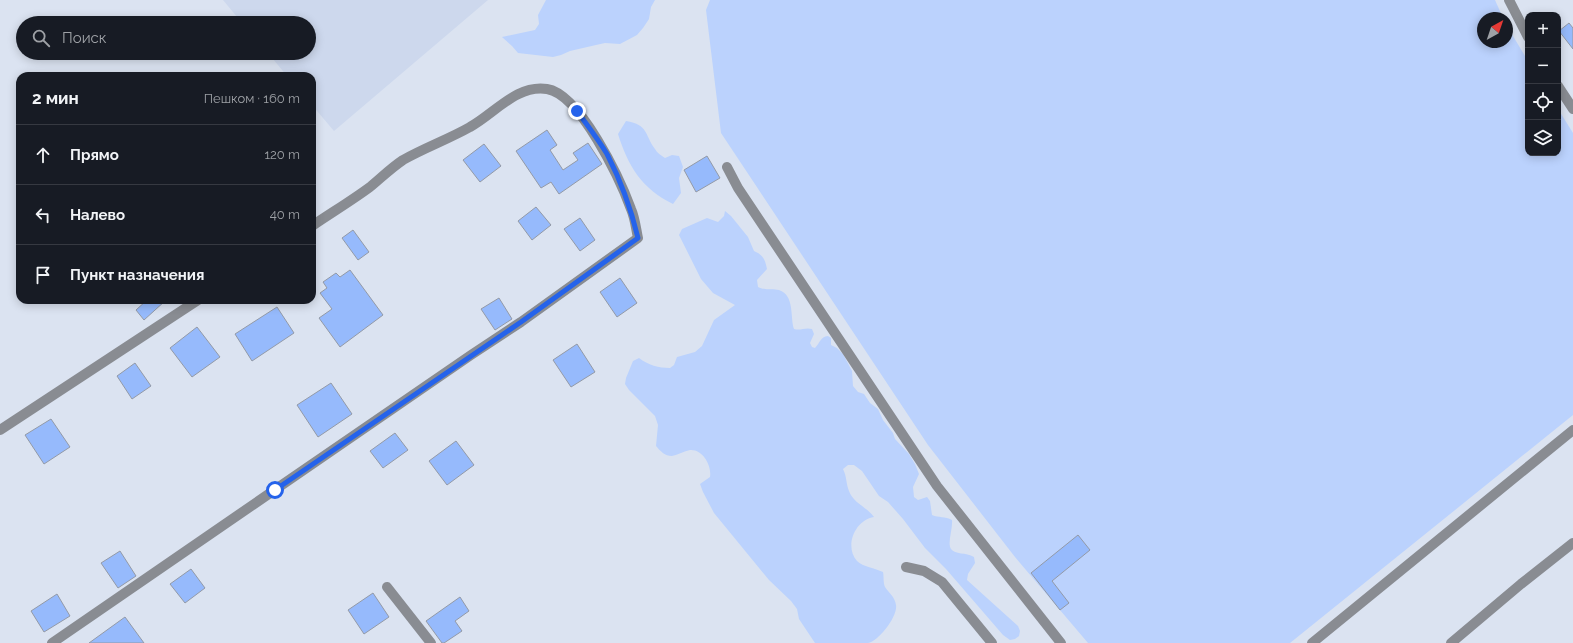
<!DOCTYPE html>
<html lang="ru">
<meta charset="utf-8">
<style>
body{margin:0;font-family:Raleway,sans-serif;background:#242831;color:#f1f3f6}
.controls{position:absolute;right:12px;top:12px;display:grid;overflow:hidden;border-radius:8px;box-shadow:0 2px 10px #0003}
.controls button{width:36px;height:36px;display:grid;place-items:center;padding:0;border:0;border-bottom:1px solid #363941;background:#171b24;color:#f1f3f6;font:20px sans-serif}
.compass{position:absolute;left:1477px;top:12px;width:36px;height:36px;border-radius:50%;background:#171b24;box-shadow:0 2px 10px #0003;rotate:40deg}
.stop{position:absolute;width:12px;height:12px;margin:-9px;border:3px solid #2563eb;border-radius:50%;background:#fff}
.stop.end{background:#2563eb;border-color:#fff;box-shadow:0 1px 4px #0008}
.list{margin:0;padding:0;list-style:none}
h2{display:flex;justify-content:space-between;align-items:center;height:52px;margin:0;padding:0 16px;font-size:17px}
h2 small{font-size:13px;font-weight:400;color:#9ea1a6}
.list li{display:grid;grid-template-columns:26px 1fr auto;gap:12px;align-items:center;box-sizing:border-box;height:60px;padding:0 16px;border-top:1px solid #363941}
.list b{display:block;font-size:15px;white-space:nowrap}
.list em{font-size:13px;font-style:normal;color:#9ea1a6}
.icon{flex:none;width:22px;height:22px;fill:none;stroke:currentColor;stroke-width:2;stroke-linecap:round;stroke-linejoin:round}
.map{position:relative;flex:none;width:1573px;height:643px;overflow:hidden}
.search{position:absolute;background:#171b24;box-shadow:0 2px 10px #0003;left:16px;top:16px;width:300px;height:44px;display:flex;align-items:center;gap:10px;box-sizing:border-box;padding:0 14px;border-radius:22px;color:#9ea1a6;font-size:15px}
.panel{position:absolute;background:#171b24;box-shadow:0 2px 10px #0003;left:16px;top:72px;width:300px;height:232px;border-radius:12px}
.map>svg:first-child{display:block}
.built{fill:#cdd8ed}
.green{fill:#bbd2fd}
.building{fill:#96bafc;stroke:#939aa7}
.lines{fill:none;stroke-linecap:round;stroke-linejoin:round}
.lane{stroke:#898c92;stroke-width:10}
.street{stroke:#898c92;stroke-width:10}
.route{stroke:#2563eb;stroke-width:5}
</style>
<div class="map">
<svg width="1573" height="643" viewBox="0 0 1573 643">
<rect width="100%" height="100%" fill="#dbe3f1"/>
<path class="built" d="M223,0h265l-154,131 -22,-26v-29h-25l-19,-23h41v-30h-67z"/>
<path class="green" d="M546,0h109l-4,7 -2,12 -6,9 -6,7 -17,9 -15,-1 -9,2 -26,6 -9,4 -8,2 -35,-4 -6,-7 -10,-9 33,-7 4,-6 -1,-9z
M710,0h785l8,18h-20v24h24v-16l21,35v92h30v-44l15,24v282l-283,228h-202l-73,-86 -87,-112 -207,-312 -15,-123z
M626,121c23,4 18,13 29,28 2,4 6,6 10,9l7,-3 7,1 4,11 -4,11 2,15 -8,11c-31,-15 -45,-38 -55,-70z
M725,211l6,5 17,21 6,14c9,4 11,8 13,18l-10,11 1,7c8,4 13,1 21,3 16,5 11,28 15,39 7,2 11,-2 18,0l2,5 -4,9 2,4 3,1c5,-5 5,-11 13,-12l3,2v7l6,3 6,6 9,17 1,15 5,6 6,2 6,9 8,6 5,11 10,13 2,6 14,15 6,10 4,10 -6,13 1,10 4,3 9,-3 3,4 2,14c7,3 13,1 20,5 1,9 -5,23 -1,29 4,6 15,3 23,8l1,6 -7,11 -1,6 51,46 2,5 -1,5 -4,3 -5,1 -7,-5 -57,-66 -21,-21 -22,-29 -15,-17 -9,-6 -17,-25 -8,-6h-6l-5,4c4,8 3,15 6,22 4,12 18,16 25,26 -19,3 -30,29 -17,44 6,6 18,7 26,11 1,4 0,11 2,15 4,6 10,10 11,18 2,11 -17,36 -28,38 -15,0 -37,0 -53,0l-16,-24 -2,-10 -6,-8 -22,-21 -55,-67 -11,-21 -3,-8 10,-7c2,-11 -7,-28 -20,-27 -6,1 -12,5 -18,6 -7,0 -12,-5 -16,-10l2,-21 -3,-9 -26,-26 -4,-6 1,-6 7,-17 6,-3c9,7 20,10 31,10l4,-3 3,-8 18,-5 7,-6 12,-26 21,-15 -22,-12 -12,-14 -22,-44 3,-6 25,-11 11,4 6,-6z"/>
<path class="building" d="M1569,23l4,5v21l-14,-18z
M547,130l10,15 -7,5 13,20 15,-10 -5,-7 15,-10 14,21 -43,30 -8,-12 -10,6 -25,-37z
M484,144l17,22 -21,16 -17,-22z
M707,156l13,22 -24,14 -12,-22z
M536,207l15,18 -19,15 -14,-19z
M580,218l15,22 -15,11 -16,-22z
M353,230l16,22 -11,8 -16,-22z
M350,270l33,45 -43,32 -21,-29 13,-9 -12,-16 7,-5 -4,-6 13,-9 4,4z
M620,278l17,25 -20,14 -17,-25z
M499,298l13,21 -17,11 -14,-21z
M147,300l18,1 -21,19 -8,-10z
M277,307l17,26 -42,28 -17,-27z
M197,327l23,30 -28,20 -22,-29z
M577,344l18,28 -24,15 -18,-27z
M135,363l16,23 -19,13 -15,-23z
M331,383l21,31 -34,23 -21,-32z
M51,419l19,28 -26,17 -19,-29z
M395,433l13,17 -25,18 -13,-17z
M456,441l18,24 -27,20 -18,-24z
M1078,535l12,15 -38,31 17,22 -9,7 -29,-37z
M120,551l16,25 -18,12 -17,-25z
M191,569l14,19 -20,15 -15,-19z
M373,593l16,24 -25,17 -16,-24z
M57,594l13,22 -26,16 -13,-21z
M460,597l9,14 -14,10 7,10 -18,12h-2l-16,-22z
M125,617l19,26h-55z"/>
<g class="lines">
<path class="lane" d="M1509,0l19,37
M1558,86l15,23
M727,167l11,21 199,298 124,157
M906,567l18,4 18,11 50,61
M387,587l44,56
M1312,643l261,-213
M1451,643l70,-59 52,-41"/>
<path class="street" d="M0,430l198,-130
M52,643l419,-288 50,-33 117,-84c-2,-9 -3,-20 -7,-29 -11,-30 -51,-115 -84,-120 -30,-5 -53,25 -77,38 -21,12 -46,21 -67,33 -12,8 -22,18 -33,27 -19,14 -39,26 -58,39"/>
</g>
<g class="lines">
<path class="route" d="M275,490l246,-168 117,-84c-7,-29 -17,-57 -31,-84 -9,-15 -20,-29 -30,-43"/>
</g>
</svg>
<div class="controls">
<button>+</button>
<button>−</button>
<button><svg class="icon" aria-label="locate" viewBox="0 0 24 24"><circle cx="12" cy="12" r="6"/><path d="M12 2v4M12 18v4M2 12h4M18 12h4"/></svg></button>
<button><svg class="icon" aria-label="layers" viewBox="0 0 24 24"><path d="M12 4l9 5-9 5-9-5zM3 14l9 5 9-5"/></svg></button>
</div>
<svg class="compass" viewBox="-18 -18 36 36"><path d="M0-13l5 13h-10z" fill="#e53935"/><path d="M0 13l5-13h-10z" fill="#9ea1a6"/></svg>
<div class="stop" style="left:275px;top:490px"></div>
<div class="stop end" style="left:577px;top:111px"></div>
<div class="search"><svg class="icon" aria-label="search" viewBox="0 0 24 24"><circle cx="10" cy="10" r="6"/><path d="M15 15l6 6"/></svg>Поиск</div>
<section class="panel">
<h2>2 мин<small>Пешком · 160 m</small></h2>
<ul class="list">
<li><svg class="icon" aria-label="ahead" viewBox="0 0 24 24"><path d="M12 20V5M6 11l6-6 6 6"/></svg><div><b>Прямо</b></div><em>120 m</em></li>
<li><svg class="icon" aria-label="left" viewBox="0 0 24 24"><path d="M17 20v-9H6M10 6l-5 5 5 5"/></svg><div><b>Налево</b></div><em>40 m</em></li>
<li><svg class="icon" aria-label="arrive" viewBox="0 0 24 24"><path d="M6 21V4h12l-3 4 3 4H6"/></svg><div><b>Пункт назначения</b></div></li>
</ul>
</section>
</div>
